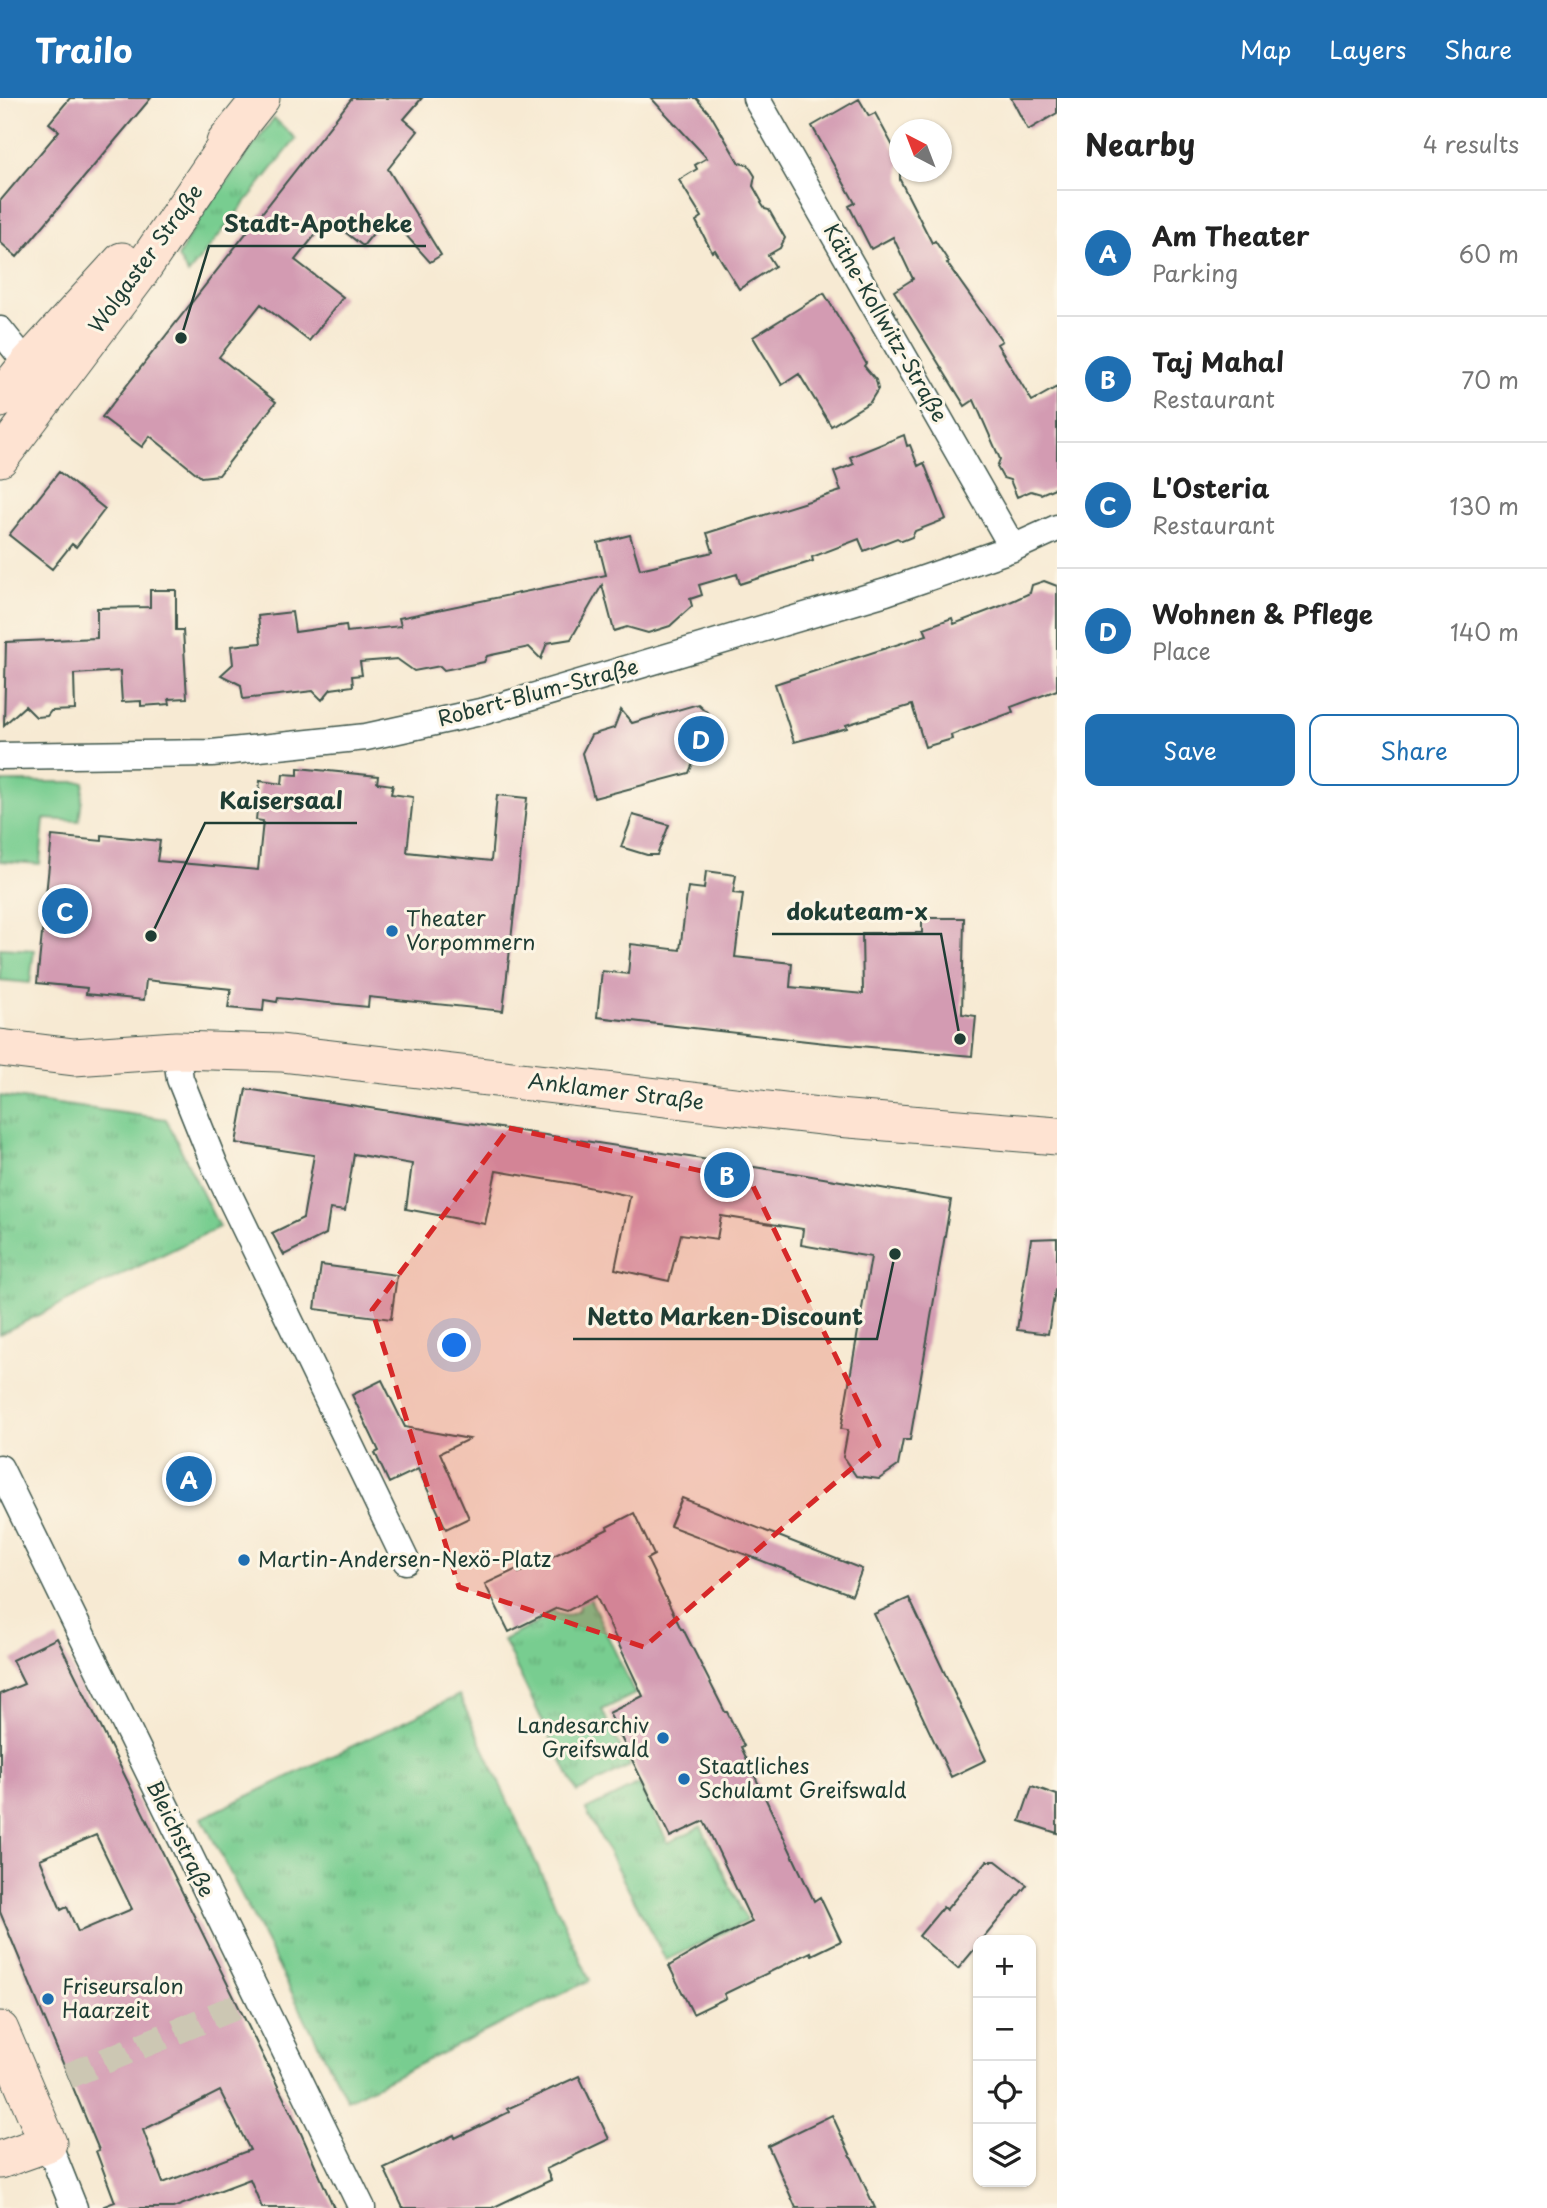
<!DOCTYPE html>
<meta charset="utf-8">
<style>
body{margin:0;font-family:"Playpen Sans",sans-serif;background:#f6f6f6;color:#222}
.controls{position:absolute;right:21px;bottom:21px;display:grid;overflow:hidden;border-radius:14px;box-shadow:0 2px 5px #0004}
.controls button{width:63px;height:63px;display:grid;place-items:center;padding:0;border:0;border-bottom:2px solid #e0e0e0;background:#fff;color:#222;font:35px sans-serif}
.compass{position:absolute;left:889px;top:21px;width:63px;height:63px;border-radius:50%;background:#fff;box-shadow:0 2px 5px #0004;rotate:318deg}
.you{position:absolute;left:455px;top:1248px;width:24px;height:24px;margin:-18px;border:5px solid #fff;border-radius:50%;background:#1a73e8;box-shadow:0 0 0 10px #1a73e833}
.badge{display:grid;place-items:center;width:46px;height:46px;border-radius:50%;background:#1f6fb2;color:#fff;font-size:23px;font-weight:700}
.pin{position:absolute;translate:-50% -50%;border:4px solid #fff;box-shadow:0 2px 7px #0006}
.list{margin:0;padding:0;list-style:none}
h2{display:flex;justify-content:space-between;align-items:center;height:91px;margin:0;padding:0 28px;font-size:30px}
h2 small{font-size:23px;font-weight:400;color:#767676}
.list li{display:grid;grid-template-columns:46px 1fr auto;gap:21px;align-items:center;box-sizing:border-box;height:126px;padding:0 28px;border-top:2px solid #e0e0e0}
.list b{display:block;font-size:26px;white-space:nowrap}
.list p{margin:0;font-size:23px;white-space:nowrap;color:#767676}
.list em{font-size:23px;font-style:normal;color:#767676}
.actions{display:flex;gap:14px;padding:21px 28px}
.actions a{flex:1;padding:16px 0;border:2px solid #1f6fb2;border-radius:14px;text-align:center;font-size:24px;color:#1f6fb2}
.actions .main{background:#1f6fb2;color:#fff}
.icon{flex:none;width:38px;height:38px;fill:none;stroke:currentColor;stroke-width:2;stroke-linecap:round;stroke-linejoin:round}
.map{position:relative;flex:none;width:1057px;height:2110px;overflow:hidden}
header{display:flex;align-items:center;gap:42px;box-sizing:border-box;height:98px;padding:0 35px;background:#1f6fb2;color:#fff}
header strong{font-size:33px}
nav{display:flex;gap:38px;margin-inline-start:auto;font-size:24px}
main{display:flex}
aside{flex:1;background:#fff}
.map>svg:first-child{display:block}
.grass{fill:url(#grass-tufts);stroke:#4c8562;stroke-width:2}
.park{fill:#78cd90;stroke:#4c8562;stroke-width:2}
.building{fill:#d39bb2;fill-rule:evenodd}
.lines{fill:none;stroke-linecap:round;stroke-linejoin:round}
.street-tunnel{stroke:#ccc7b3;stroke-width:26;stroke-dasharray:26 13;stroke-linecap:butt}
.street-casing{stroke:#3f574c;stroke-width:29}
.secondary-casing{stroke:#3f574c;stroke-width:39}
.street{stroke:#fff;stroke-width:26}
.secondary{stroke:#fee3d2;stroke-width:37}
.marked{fill:#d62828;fill-opacity:0.2;stroke:#d62828;stroke-width:5;stroke-dasharray:14 9;stroke-linejoin:round}
.poi-dot{fill:#1f6fb2;stroke:#fcf5e5;stroke-width:2.5}
.labels{text-anchor:middle;stroke-width:6;stroke-linejoin:round;paint-order:stroke}
.street-label{font-size:21px;fill:#1f3d34;stroke:#fcf5e5}
.poi-label{font-size:21px;fill:#1f3d34;stroke:#fcf5e5;text-anchor:start}
.leader{fill:none;stroke:#1f3d34;stroke-width:2.5}
.callout-dot{fill:#1f3d34;stroke:#fcf5e5;stroke-width:2.5}
.callout-label{font-size:23px;text-anchor:middle;font-weight:bold;fill:#1f3d34;stroke:#fcf5e5;stroke-width:6;stroke-linejoin:round;paint-order:stroke}
</style>
<header>
<strong>Trailo</strong>
<nav><a>Map</a><a>Layers</a><a>Share</a></nav>
</header>
<main>
<div class="map">
<svg width="1057" height="2110" viewBox="0 0 1057 2110">
<defs>
<pattern id="grass-tufts" width="24" height="20" patternUnits="userSpaceOnUse" patternTransform="scale(1.75)"><rect width="24" height="20" fill="#78cd90"/><path d="M3 7l-1-3M5 7V3M7 7l1-3M15 17l-1-3M17 17v-4M19 17l1-3" fill="none" stroke="#62a876"/></pattern>
</defs>
<rect width="100%" height="100%" fill="#fcf5e5"/>
<filter id="ink" filterUnits="userSpaceOnUse"><feTurbulence type="fractalNoise" baseFrequency=".0143" numOctaves="2"/><feDisplacementMap in="SourceGraphic" scale="14" xChannelSelector="R" yChannelSelector="G"/><feConvolveMatrix kernelMatrix="1 2 1 2 8 2 1 2 1" color-interpolation-filters="sRGB"/></filter>
<filter id="wash" filterUnits="userSpaceOnUse"><feTurbulence type="fractalNoise" baseFrequency=".00686" numOctaves="4" result="noise"/><feDisplacementMap in="SourceGraphic" scale="28" xChannelSelector="R" yChannelSelector="G"/><feGaussianBlur stdDeviation="1.57" result="paint"/><feColorMatrix in="noise" values="0 0 0 0 0 0 0 0 0 0 0 0 0 0 0 0 0 1.4 0 .05"/><feComposite in="paint" operator="in"/></filter>
<g filter="url(#wash)">
<rect width="100%" height="100%" fill="#f7ead3"/>
<path class="grass" d="M274,20l22,21 -108,135 -10,-17 19,-36z
M0,998l166,23 53,108 -219,107z
M587,1494l48,102 -33,16 28,56 -53,26 -74,-152 42,-21 -2,-6 10,-5 2,5 12,3 11,-5 2,-10z
M459,1597l131,285 -243,120 -145,-282z
M639,1686l29,59 33,-17 46,95 -81,39 -80,-150z"/>
<path class="park" d="M1,684h83l-5,39 -35,-2 -4,45 -40,-3z
M0,850l34,2 -4,33 -30,-3z"/>
<g id="blocks">
<path class="building" d="M70,0h81l-134,159 -17,-15v-41l59,-70 -10,-8z
M352,0h70l-18,21 14,12 -30,38 53,86 -11,7 -42,-47 -25,31 -35,-27 -33,41 48,37 -34,44 -48,-37 -42,53 57,45 -57,73 -18,2 -51,-41 -8,11 -40,-30z
M651,0h45l15,17 28,48 9,2 7,11 -2,10 9,16 -1,1 4,6 4,1 16,28 -5,10 -12,7 7,11 -36,23 -24,-39 -3,2 -16,-31 6,-4 -23,-37 18,-11 -2,-4 12,-7z
M1011,0h46v15l-29,17z
M859,1l10,17 6,-3 25,46v21l32,63 3,-2 14,21 -2,1 55,78 -5,3 35,57 25,-14v100l-16,7 -10,-3 -14,6 -7,-17 -7,-2 -6,-11 3,-8 -26,-59 -9,6 -71,-115 19,-12 -20,-42 -22,12 -22,-43 6,-3 -43,-77z
M824,195l42,70 -2,3 12,14 2,9 -8,13 -39,24 -32,-52 -17,11 -29,-48z
M904,337l3,11 3,-1 8,21 6,-3 22,56 -31,12 -3,6 -10,4 -5,-3 -33,13 -5,-12 -47,18 1,4 -73,23 -3,-10 -38,11 3,10 -12,4 2,7 -22,20 -22,7 -21,-6 -13,4 -12,-46 -31,54 -24,4 -6,16 -12,-12 -42,9 -3,6 -40,8 -4,-4 -26,5 -17,-12 -37,3 2,13 -10,1 1,10 -22,3 -9,11 -9,-9 -70,8 -2,-14 -20,-10 12,-11 -2,-18 30,-3 -3,-27 34,-4 3,20 51,-7 1,7 54,-6 -2,-8 207,-43 -8,-32 32,-8 10,34 73,-17 -6,-19 134,-42 -7,-19 20,-8 -4,-7z
M59,374l46,37 -29,38 -4,-3 -20,25 -43,-34z
M1044,483l13,5v104l-46,17 2,5 -62,23 1,4 -27,8 -13,-42 -66,20 1,3 -53,14 -19,-58 152,-49 -3,-7 28,-10 2,6 47,-18 29,-13 2,-8z
M150,492h26v40h7l4,68 -18,1 1,5 -29,2v-5l-19,1 -2,-31 -46,3 1,36 -24,1 -4,5 -11,1 -11,-11 -21,19 2,-83 91,-4v-30l53,-1z
M698,606l14,13 -23,56 -95,25 -12,-45 9,-18 23,-7 7,-18 11,13z
M298,670l80,8 -1,7 16,2 -2,9 22,3 -6,55 84,9 6,-66 30,3 -24,213 -134,-14 -1,10 -90,-9 -1,4 -13,-2 -1,11 -35,-3 3,-19 -85,-9 -2,20 -58,-6 1,-6 -50,-5 15,-147 50,5v-6l58,6 -3,20 101,9 5,-49 -7,-1 4,-39 22,3 1,-10 15,1z
M633,717l36,10 -12,30h-10l-26,-8z
M706,773l30,4 -3,18 10,1 -8,63 57,6 -2,24 73,7 -1,-61h60v-15h42l-2,96 14,2 -4,40 -147,-13 -228,-26 5,-46 26,3 3,-30 49,6 8,-63 16,2z
M246,991l554,85 151,26 -41,240h-7l-5,26 -19,13 -23,-3 -13,-19 5,-27 -7,-1 30,-172 -70,-12 2,-16 -82,-13 -4,23 -36,-5 -12,47 -54,-12 15,-73 -56,-12 -78,-13 -11,53 -79,-15 6,-45 -58,-10 -9,57 -15,-2 -4,25 -42,21 -12,-22 31,-15 11,-63 -78,-12z
M1057,1140v53l-2,-1 -7,44 -31,-4 14,-91z
M321,1167l76,10 -6,44 -76,-10z
M382,1282l23,47 64,12 -29,14 29,65 -23,11 -28,-60 -29,14 -14,-30 4,-2 -27,-56z
M682,1400l180,71 -10,26 -182,-69z
M634,1415l20,42 -7,4 34,70h2l42,83h2l17,34 -3,1 73,154 6,-4 21,44 -29,14 -1,-3 -87,42 2,4 -33,16 -24,-48 43,-25 40,-19 -48,-101 -34,16 -61,-124 34,-17 -47,-100 -29,15 -10,-3 -48,24 -24,-48 32,-15 2,4 89,-44 -1,-2z
M909,1500l77,162 -35,17 -77,-163z
M57,1540l243,493 34,77h-72l-12,-29 -77,29h-68l-1,-2 11,-4 -19,-51 3,-1 -99,-238v-218l24,-10 -12,-24zM96,1737l36,74 -54,23 -11,-25 -6,3 -21,-51zM220,1993l30,59 -87,33 -20,-53z
M1032,1688l25,9v38l-37,-12z
M987,1763h9l31,24 -45,55h-4v5l-20,24 -39,-33 24,-29 3,3z
M579,1978l30,63 -63,30 5,11 -59,28h-89l-19,-40 70,-33 1,3 54,-26 -2,-3z
M832,2017l43,93h-79l-28,-62z"/>
</g>
</g>
<g filter="url(#ink)">
<use href="#blocks" fill-opacity="0" stroke="#3f574c" stroke-width="2"/>
<g class="lines">
<path class="street-tunnel" d="M68,1978l170,-70"/>
<g class="street-casing">
<path id="street" d="M756,0l257,450
M0,232l37,46
M0,658l212,-3 154,-16 119,-26 401,-119 127,-44 44,-20
M176,952l4,29 35,87 191,395
M0,1370l362,740
M48,2045l26,65"/>
</g>
<g class="secondary-casing">
<path id="secondary" d="M225,45l36,-45
M0,301l28,-35 94,-103
M0,360l136,-180 105,-154
M0,950l74,9 102,-7 105,3 556,65 220,18
M0,1932l48,113 -48,17"/>
</g>
<use href="#street" class="street"/>
<use href="#secondary" class="secondary"/>
</g>
</g>
<path class="marked" d="M509,1030l242,54 128,263 -235,202 -185,-60 -87,-277z"/>
<g class="poi-dot">
<circle cx="392" cy="833" r="7"/>
<circle cx="244" cy="1462" r="7"/>
<circle cx="663" cy="1640" r="7"/>
<circle cx="684" cy="1681" r="7"/>
<circle cx="48" cy="1901" r="7"/>
</g>
<g class="labels">
<g class="street-label">
<text transform="translate(146 161) rotate(-54)" y="7">Wolgaster Straße</text>
<text transform="translate(885 225) rotate(60)" y="7">Käthe-Kollwitz-Straße</text>
<text transform="translate(538 595) rotate(-15)" y="7">Robert-Blum-Straße</text>
<text transform="translate(616 994) rotate(7)" y="7">Anklamer Straße</text>
<text transform="translate(180 1741) rotate(64)" y="7">Bleichstraße</text>
</g>
<g class="poi-label">
<text x="406" y="828">Theater<tspan x="406" dy="24">Vorpommern</tspan></text>
<text x="258" y="1469">Martin-Andersen-Nexö-Platz</text>
<text x="649" y="1635" text-anchor="end">Landesarchiv<tspan x="649" dy="24">Greifswald</tspan></text>
<text x="698" y="1676">Staatliches<tspan x="698" dy="24">Schulamt Greifswald</tspan></text>
<text x="62" y="1896">Friseursalon<tspan x="62" dy="24">Haarzeit</tspan></text>
</g>
</g>
<path class="leader" d="M181 240L209 148H426M151 838L205 725H357M960 941L941 836H772M895 1156L877 1241H573"/>
<g class="callout-dot">
<circle cx="181" cy="240" r="7"/>
<circle cx="151" cy="838" r="7"/>
<circle cx="960" cy="941" r="7"/>
<circle cx="895" cy="1156" r="7"/>
</g>
<g class="callout-label">
<text x="318" y="134">Stadt-Apotheke</text>
<text x="281" y="711">Kaisersaal</text>
<text x="857" y="822">dokuteam-x</text>
<text x="725" y="1227">Netto Marken-Discount</text>
</g>
</svg>
<div class="controls">
<button>+</button>
<button>−</button>
<button><svg class="icon" aria-label="locate" viewBox="0 0 24 24"><circle cx="12" cy="12" r="6"/><path d="M12 2v4M12 18v4M2 12h4M18 12h4"/></svg></button>
<button><svg class="icon" aria-label="layers" viewBox="0 0 24 24"><path d="M12 4l9 5-9 5-9-5zM3 14l9 5 9-5"/></svg></button>
</div>
<svg class="compass" viewBox="-18 -18 36 36"><path d="M0-13l5 13h-10z" fill="#e53935"/><path d="M0 13l5-13h-10z" fill="#767676"/></svg>
<div class="you"></div>
<div class="pin badge" style="left:189px;top:1381px">A</div>
<div class="pin badge" style="left:727px;top:1077px">B</div>
<div class="pin badge" style="left:65px;top:813px">C</div>
<div class="pin badge" style="left:701px;top:641px">D</div>
</div>
<aside>
<h2>Nearby<small>4 results</small></h2>
<ul class="list">
<li><span class="badge">A</span><div><b>Am Theater</b><p>Parking</p></div><em>60 m</em></li>
<li><span class="badge">B</span><div><b>Taj Mahal</b><p>Restaurant</p></div><em>70 m</em></li>
<li><span class="badge">C</span><div><b>L'Osteria</b><p>Restaurant</p></div><em>130 m</em></li>
<li><span class="badge">D</span><div><b>Wohnen &amp; Pflege</b><p>Place</p></div><em>140 m</em></li>
</ul>
<div class="actions"><a class="main">Save</a><a>Share</a></div>
</aside>
</main>
